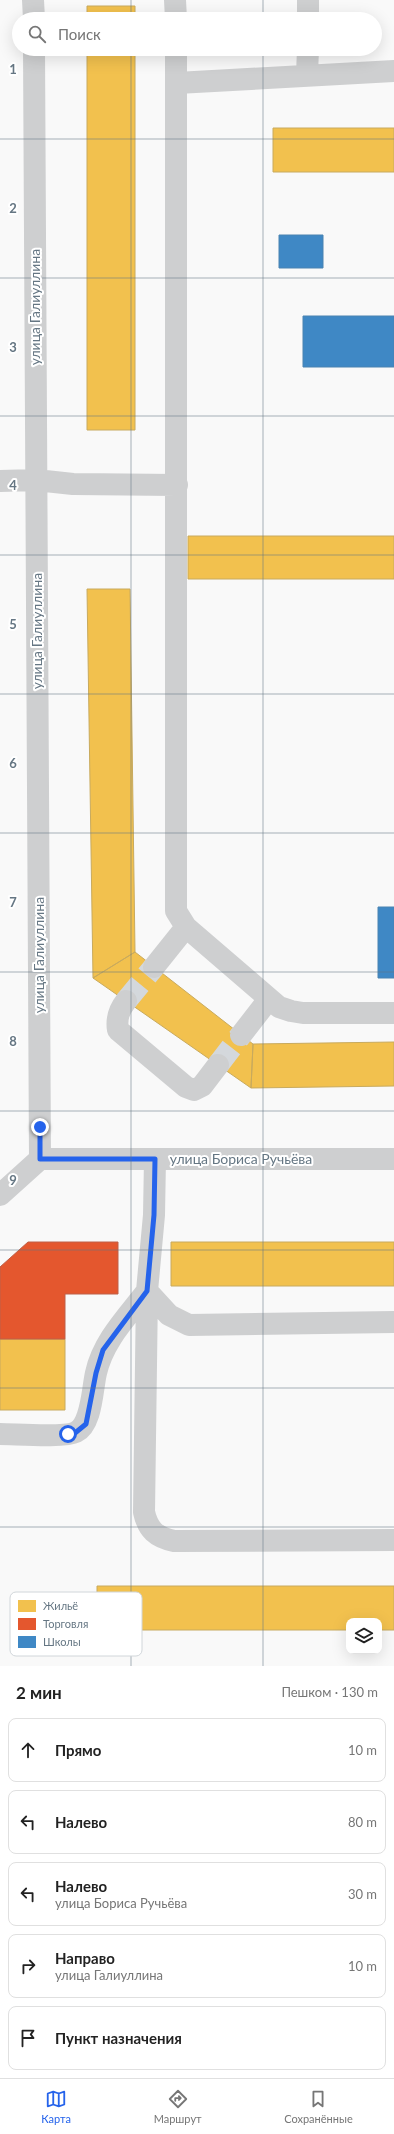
<!DOCTYPE html>
<html lang="ru">
<meta charset="utf-8">
<style>
body{margin:0;font-family:Lato,sans-serif;background:#f6f6f6;color:#222}
.controls{position:absolute;right:12px;bottom:12px;display:grid;overflow:hidden;border-radius:8px;box-shadow:0 4px 16px #0002}
.controls button{width:36px;height:36px;display:grid;place-items:center;padding:0;border:0;border-bottom:1px solid #e0e0e0;background:#fff;color:#222;font:20px sans-serif}
.stop{position:absolute;width:12px;height:12px;margin:-9px;border:3px solid #2563eb;border-radius:50%;background:#fff}
.stop.end{background:#2563eb;border-color:#fff;box-shadow:0 1px 4px #0008}
.list{margin:0;padding:0;list-style:none}
h2{display:flex;justify-content:space-between;align-items:center;height:52px;margin:0;padding:0 16px;font-size:17px}
h2 small{font-size:13px;font-weight:400;color:#767676}
.list li{display:grid;grid-template-columns:26px 1fr auto;gap:12px;align-items:center;box-sizing:border-box;height:64px;margin:0 8px 8px;padding:0 8px;border:1px solid #e0e0e0;border-radius:8px}
.list b{display:block;font-size:15px;white-space:nowrap}
.list p{margin:0;font-size:13px;white-space:nowrap;color:#767676}
.list em{font-size:13px;font-style:normal;color:#767676}
.icon{flex:none;width:22px;height:22px;fill:none;stroke:currentColor;stroke-width:2;stroke-linecap:round;stroke-linejoin:round}
.map{position:relative;flex:none;width:394px;height:1666px;overflow:hidden}
.search{position:absolute;background:#fff;box-shadow:0 4px 16px #0002;left:12px;right:12px;top:12px;height:44px;display:flex;align-items:center;gap:10px;box-sizing:border-box;padding:0 14px;border-radius:22px;color:#767676;font-size:15px}
.sheet{height:412px;background:#fff}
nav{display:flex;justify-content:space-around;align-items:center;box-sizing:border-box;height:56px;border-top:1px solid #e0e0e0;background:#fff;font-size:11px;color:#767676}
nav a{display:grid;justify-items:center;gap:2px}
nav .on{color:#2563eb}
.map>svg:first-child{display:block}
.homes{fill:#f2c14e;stroke:#c8aa5e}
.shops{fill:#e4572e;stroke:#be6048}
.schools{fill:#3f88c5;stroke:#4a83b1}
.lines{fill:none;stroke-linecap:round;stroke-linejoin:round}
.minor-tunnel{stroke:#d4d8dc;stroke-width:22;stroke-dasharray:22 11;stroke-linecap:butt}
.minor{stroke:#cecfd0;stroke-width:22}
.route{stroke:#2563eb;stroke-width:5}
.grid{fill:none;stroke:#657683;stroke-width:1;stroke-opacity:0.55}
.labels{text-anchor:middle;stroke-width:4;stroke-linejoin:round;paint-order:stroke}
.street-label{font-size:14px;fill:#657683;stroke:#fff}
.key{fill:#fff;stroke:#d1d6da;stroke-width:1}
.key-label{font-size:11px;fill:#657683}
.grid-label{font-size:13px;text-anchor:middle;font-weight:bold;fill:#657683;stroke:#fff;stroke-width:4;stroke-linejoin:round;paint-order:stroke}
</style>
<div class="map">
<svg width="394" height="1666" viewBox="0 0 394 1666">
<rect width="100%" height="100%" fill="#f9f9f9"/>
<path class="homes" d="M87,6h48v13h-48z
M87,49h48v381h-48z
M273,128h121v44h-121z
M188,536h206v43h-206z
M87,589h43l5,363 -42,26z
M135,952l118,92 -2,44 -158,-110z
M394,1042v44l-143,2 2,-44z
M171,1242h223v44h-223z
M0,1339h65v71h-65z
M97,1586h297v44h-15v-9h-30v9h-252z"/>
<path class="shops" d="M28,1242h90v52h-53v45h-65v-72z"/>
<path class="schools" d="M279,235h44v33h-44z
M303,316h91v51h-91z
M378,907h16v71h-16z"/>
<g class="lines">
<path class="minor-tunnel" d="M126,1001l28,-34
M218,1065l23,-30"/>
<path class="minor" d="M33,0l1,19
M175,0l1,19
M308,19v-19
M176,49v862l10,16 93,80 12,4 12,2h91
M307,74l1,-25
M177,83l217,-12
M0,481l36,-1 37,4 104,1
M154,967l32,-40
M126,1001c-7,9 -10,17 -8,29l68,57 8,3 8,-4 16,-21
M241,1035l28,-36
M40,1159h354
M155,1159l-1,56 -7,76 -3,221c4,18 12,25 30,29l220,-1
M0,1195l40,-36 -6,-1110
M0,1434c16,0 64,4 76,-2 16,-8 16,-42 20,-59 7,-32 31,-56 51,-82l22,24 20,10 205,-3"/>
</g>
<g class="lines">
<path class="route" d="M40,1127v32h115l-1,56 -7,76 -44,59 -7,23 -10,51 -11,9 -7,1"/>
</g>
<path class="grid" d="M131,0v19M263,0v19M131,49v1617M263,49v1617M0,139h394M0,278h394M0,416h394M0,555h394M0,694h394M0,833h394M0,972h394M0,1111h394M0,1250h394M0,1388h394M0,1527h394"/>
<g class="labels">
<g class="street-label">
<text transform="translate(35 307) rotate(-90)" y="5">улица Галиуллина</text>
<text transform="translate(37 631) rotate(-90)" y="5">улица Галиуллина</text>
<text transform="translate(39 955) rotate(-90)" y="5">улица Галиуллина</text>
<text x="241" y="1164">улица Бориса Ручьёва</text>
</g>
</g>
<rect x="10" y="1592" width="132" height="64" rx="6" class="key"/>
<rect x="18" y="1600" width="18" height="12" fill="#f2c14e"/>
<rect x="18" y="1618" width="18" height="12" fill="#e4572e"/>
<rect x="18" y="1636" width="18" height="12" fill="#3f88c5"/>
<g class="key-label">
<text x="43" y="1610">Жильё</text>
<text x="43" y="1628">Торговля</text>
<text x="43" y="1646">Школы</text>
</g>
<g class="grid-label">
<text x="13" y="74">1</text>
<text x="13" y="213">2</text>
<text x="13" y="352">3</text>
<text x="13" y="490">4</text>
<text x="13" y="629">5</text>
<text x="13" y="768">6</text>
<text x="13" y="907">7</text>
<text x="13" y="1046">8</text>
<text x="13" y="1185">9</text>
</g>
</svg>
<div class="controls">
<button><svg class="icon" aria-label="layers" viewBox="0 0 24 24"><path d="M12 4l9 5-9 5-9-5zM3 14l9 5 9-5"/></svg></button>
</div>
<div class="stop" style="left:68px;top:1434px"></div>
<div class="stop end" style="left:40px;top:1127px"></div>
<div class="search"><svg class="icon" aria-label="search" viewBox="0 0 24 24"><circle cx="10" cy="10" r="6"/><path d="M15 15l6 6"/></svg>Поиск</div>
</div>
<section class="sheet">
<h2>2 мин<small>Пешком · 130 m</small></h2>
<ul class="list">
<li><svg class="icon" aria-label="ahead" viewBox="0 0 24 24"><path d="M12 20V5M6 11l6-6 6 6"/></svg><div><b>Прямо</b></div><em>10 m</em></li>
<li><svg class="icon" aria-label="left" viewBox="0 0 24 24"><path d="M17 20v-9H6M10 6l-5 5 5 5"/></svg><div><b>Налево</b></div><em>80 m</em></li>
<li><svg class="icon" aria-label="left" viewBox="0 0 24 24"><path d="M17 20v-9H6M10 6l-5 5 5 5"/></svg><div><b>Налево</b><p>улица Бориса Ручьёва</p></div><em>30 m</em></li>
<li><svg class="icon" aria-label="right" viewBox="0 0 24 24"><path d="M7 20v-9h11M14 6l5 5-5 5"/></svg><div><b>Направо</b><p>улица Галиуллина</p></div><em>10 m</em></li>
<li><svg class="icon" aria-label="arrive" viewBox="0 0 24 24"><path d="M6 21V4h12l-3 4 3 4H6"/></svg><div><b>Пункт назначения</b></div></li>
</ul>
</section>
<nav>
<a class="on"><svg class="icon" aria-label="map" viewBox="0 0 24 24"><path d="M3 6l6-2 6 2 6-2v14l-6 2-6-2-6 2zM9 4v14M15 6v14"/></svg>Карта</a>
<a><svg class="icon" aria-label="directions" viewBox="0 0 24 24"><path d="M12 3l9 9-9 9-9-9zM9 14v-3h6M13 9l2 2-2 2"/></svg>Маршрут</a>
<a><svg class="icon" aria-label="saved" viewBox="0 0 24 24"><path d="M7 4h10v16l-5-4-5 4z"/></svg>Сохранённые</a>
</nav>
